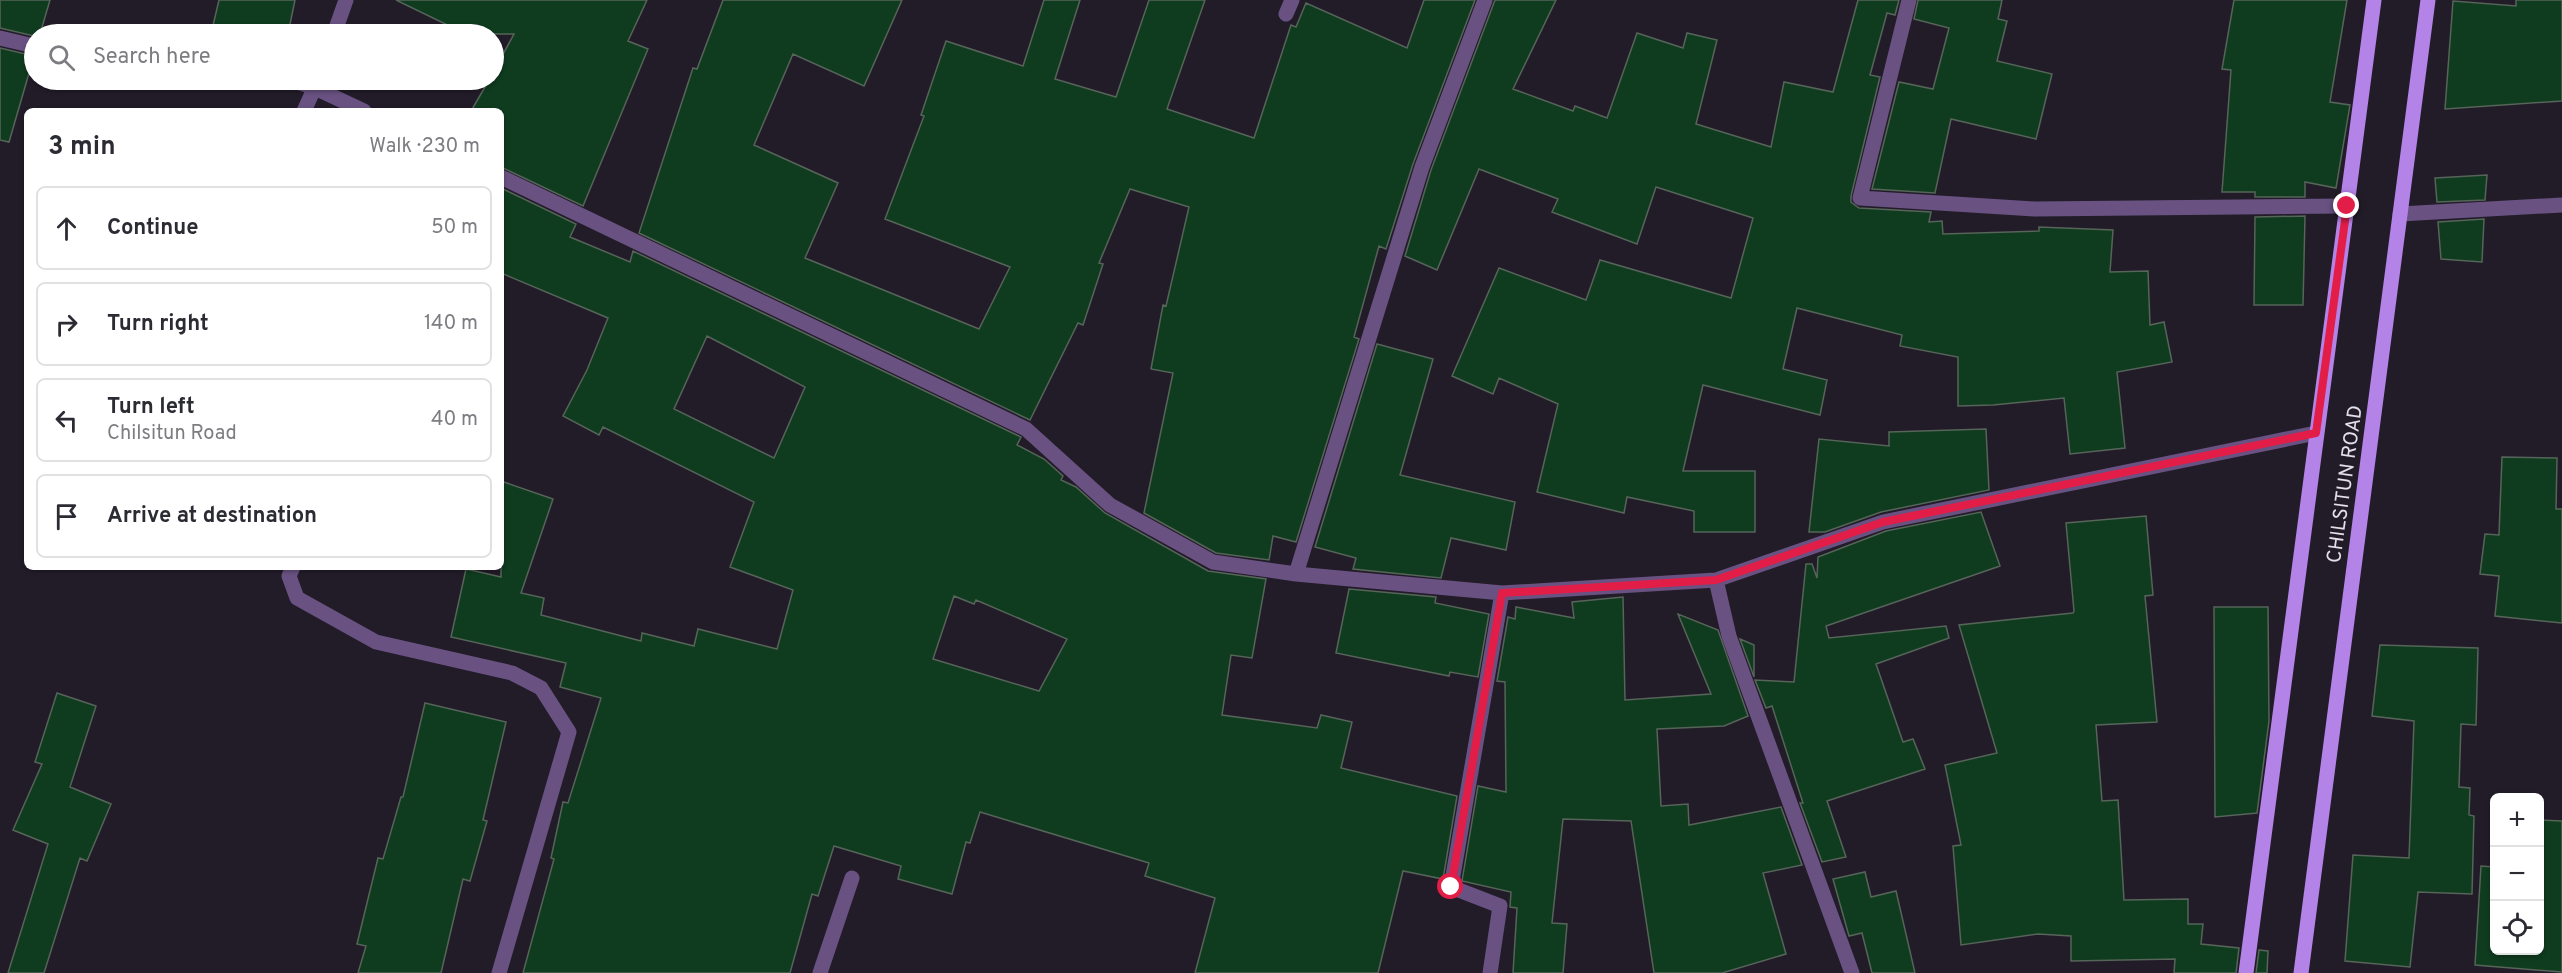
<!DOCTYPE html>
<meta charset="utf-8">
<style>
body{margin:0;font-family:Overpass,sans-serif;background:#f2f2f3;color:#2b2b33}
.controls{position:absolute;right:18px;bottom:18px;display:grid;overflow:hidden;border-radius:9px;box-shadow:0 2px 4px #0004}
.controls button{width:54px;height:54px;display:grid;place-items:center;padding:0;border:0;border-bottom:2px solid #e1e1e2;background:#fff;color:#2b2b33;font:30px sans-serif}
.stop{position:absolute;width:18px;height:18px;margin:-14px;border:4px solid #e11d48;border-radius:50%;background:#fff}
.stop.end{background:#e11d48;border-color:#fff;box-shadow:0 2px 6px #0008}
.list{margin:0;padding:0;list-style:none}
h2{display:flex;justify-content:space-between;align-items:center;height:78px;margin:0;padding:0 24px;font-size:26px}
h2 small{font-size:20px;font-weight:400;color:#7c7c81}
.list li{display:grid;grid-template-columns:39px 1fr auto;gap:18px;align-items:center;box-sizing:border-box;height:84px;margin:0 12px 12px;padding:0 12px;border:2px solid #e1e1e2;border-radius:9px}
.list b{display:block;font-size:22px;white-space:nowrap}
.list p{margin:0;font-size:20px;white-space:nowrap;color:#7c7c81}
.list em{font-size:20px;font-style:normal;color:#7c7c81}
.icon{flex:none;width:33px;height:33px;fill:none;stroke:currentColor;stroke-width:2;stroke-linecap:round;stroke-linejoin:round}
.map{position:relative;flex:none;width:2562px;height:973px;overflow:hidden}
.search{position:absolute;background:#fff;box-shadow:0 2px 4px #0004;left:24px;top:24px;width:480px;height:66px;display:flex;align-items:center;gap:15px;box-sizing:border-box;padding:0 21px;border-radius:33px;color:#7c7c81;font-size:22px}
.panel{position:absolute;background:#fff;box-shadow:0 2px 4px #0004;left:24px;top:108px;width:480px;height:462px;border-radius:9px}
.map>svg:first-child{display:block}
.building{fill:#0f3b1f;stroke:#566459;stroke-width:1.5;fill-rule:evenodd}
.lines{fill:none;stroke-linecap:round;stroke-linejoin:round}
.minor{stroke:#695282;stroke-width:15}
.major{stroke:#b483e8;stroke-width:15}
.route{stroke:#e11d48;stroke-width:8}
.labels{text-anchor:middle;stroke-width:4.5;stroke-linejoin:round;paint-order:stroke}
.street-label{font-size:20px;fill:#e4e0e9;stroke:#221c29}
</style>
<div class="map">
<svg width="2562" height="973" viewBox="0 0 2562 973">
<rect width="100%" height="100%" fill="#221c29"/>
<path class="building" d="M0,0h50l-10,34 -6,2 -34,-8z
M219,0h76l-7,34h-77z
M396,0h251l-19,41 20,8 -65,157 -82,-39v-56h-30l18,-31h5v-9l20,-37h-48z
M723,0h179l-38,86 -71,-32 -39,91 84,38 -33,75 174,71 31,-62 -125,-48 39,-103 -3,-1 25,-74 77,25 21,-66h36l-25,79 61,18 33,-97h56l-38,109 87,29 37,-113 5,2 10,-24 101,45 17,-48h51l-62,164 -27,85 -7,-3 -25,91 5,2 -63,203 -23,-6 -4,24 -53,-7 -72,-40 29,-140 -22,-4 12,-64 3,1 23,-99 -59,-18 -31,74 4,1 -20,61 -5,-2 -48,97 -391,-187 54,-165 4,1z
M1495,0h61l-43,89 60,22 2,-5 32,12 30,-85 46,15 4,-15 30,7 -21,84 75,23 13,-65 49,10 25,-92h41l-4,15 -8,-2 -17,62 10,2 -29,119v6l8,6 72,4 -2,10 13,-1 1,13 96,-3v-4l74,3 -3,42 38,-1 2,54 14,-3 8,40 -55,10 8,76 -55,6 -6,-56 -71,7 -35,1v-49l-58,-11 2,-11 -105,-27 -14,61 44,11 -7,35 -117,-30 -20,86h72v61h-61v-21l-67,-14 -3,16 -87,-21 21,-88 -59,-26 -6,16 -41,-18 47,-108 87,32 14,-40 131,38 22,-80 -97,-31 -19,57 -85,-32 6,-13 -79,-30 -42,101 -32,-14 26,-86z
M1918,0h84l-4,19 9,2 -10,40 55,13 -16,65 -85,-20 -16,74 -63,-4 27,-107 34,7 16,-61 -35,-9z
M2234,0h113l-17,102 20,3 -14,83 -31,-6v15h-50v-5h-33l9,-122 -9,-1z
M2516,0h46v101l-117,8 8,-108 63,5z
M0,48l34,8 -25,86 -9,-2z
M2487,175l-2,25 -48,2 -2,-24z
M501,188l75,36 -6,13 60,25 3,-11 388,186 -4,8 27,14 19,17 -2,4 15,7 29,26 103,58 58,8 -14,79 -21,-3 -9,60 95,13 4,-13 31,7 -11,46 116,28 -14,83 -40,-8 -25,102h-183l20,-75 -70,-22 4,-13 -169,-51 -10,31 -4,-1 -14,52 -54,-15 3,-13 -67,-20 -16,50 -6,-2 -22,79h-267l31,-114 -3,-1 12,-56 5,1 33,-105 -41,-11 6,-24 -115,-26 15,-68 35,8v-96l52,18 -32,94 23,5 -3,17 100,26 1,-8 52,13 4,-17 79,20 16,-59 -63,-23 24,-65 -151,-75 -4,8 -36,-19 24,-46 21,-52 -107,-45zM707,336l98,51 -31,71 -100,-49zM954,596l20,8 2,-4 91,39 -28,52 -106,-32z
M2305,216l-2,89h-49l1,-88z
M2484,219l-2,43 -41,-3 -3,-37z
M1377,344l56,15 -33,116 115,27 -9,48 -55,-12 -10,40 -88,-9 3,-11 -41,-11z
M1986,429l3,61 -108,22 -56,20h-16l10,-93 70,7v-14z
M2502,457l55,1 -1,51h6v114l-67,-7 4,-40 -19,-2 5,-40 14,1z
M1981,512l19,54 -174,60 3,12 117,-12 3,12 -73,26 27,78 10,-3 12,30 -98,32 19,56 -24,5 -22,-59h3l-31,-97 -6,2 -11,-28 39,2 12,-118h6l5,14 1,-21 68,-26z
M2146,516l7,79 -8,1 12,126 -61,3 6,76 16,-1 6,100 64,-1v25h15l-2,20 38,4 -3,25h-62l1,-14 -104,2v-25l-33,-2 -77,11 -8,-99 8,-1 -16,-80 52,-12 -38,-128 114,-12 1,-2 -8,-88z
M1349,589l87,8 -1,6 54,11 -11,63 -28,-5 -1,4 -113,-23z
M1623,597l2,103 86,-6 -33,-80 40,16 30,86 -24,10 -67,3 4,77 27,-2 1,21 92,-18 21,58 -39,8 23,81 -64,19h-68l-23,-152 -68,-2 -11,104 15,1 -4,49h-50l4,-65 -7,-1 1,-15 -49,-11 16,-95 28,6 -1,-110 -8,-1 11,-64 7,2 1,-12 58,11 -2,-16z
M2214,607h54l1,114 -12,92 -42,4z
M1740,639l14,6v32z
M2380,645l98,3 -2,77 -15,-1 -2,63 11,1 -1,27 5,1 -2,78 -54,-2 -8,75 -65,-6 8,-106 56,3 5,-137 -42,-5z
M57,693l39,13 -26,81 41,17 -24,57 -7,-3 -36,115h-36l40,-129 -35,-14 29,-66 -7,-2z
M425,703l81,19 -23,98 4,1 -17,60 -7,-2 -22,94h-83l8,-27 -9,-2 21,-86 5,1 18,-62h2z
M2540,820l22,1v151l-87,-7 6,-99 13,1v84h46z
M1865,872l6,25 25,-6 19,82h-43l-10,-40 -13,3 -16,-57z
M2259,950l9,1 -1,22h-11z"/>
<g class="lines">
<path class="minor" d="M1909,0l-49,198 175,11 312,-3
M1286,14l6,-14
M334,34l12,-34
M0,38l34,8
M291,80l24,8 49,23
M304,111l14,-31
M501,177l525,252 84,76 103,57 83,12 206,19 214,-13 167,-58 433,-89
M2400,214l162,-9
M293,567l-4,9 8,22 79,44 136,31 29,15 28,44 -70,241
M1296,574l126,-407 63,-167
M1716,580l13,56 123,337
M820,973l32,-95
M1490,973l10,-67 -49,-19 51,-294"/>
<path class="major" d="M2246,973l128,-973
M2301,973l127,-973"/>
</g>
<g class="lines">
<path class="route" d="M1451,887l51,-294 214,-13 167,-58 433,-89 31,-227"/>
</g>
<g class="labels">
<g class="street-label">
<text transform="translate(2344 484) rotate(-82)" y="7">CHILSITUN ROAD</text>
</g>
</g>
</svg>
<div class="controls">
<button>+</button>
<button>−</button>
<button><svg class="icon" aria-label="locate" viewBox="0 0 24 24"><circle cx="12" cy="12" r="6"/><path d="M12 2v4M12 18v4M2 12h4M18 12h4"/></svg></button>
</div>
<div class="stop" style="left:1451px;top:887px"></div>
<div class="stop end" style="left:2347px;top:206px"></div>
<div class="search"><svg class="icon" aria-label="search" viewBox="0 0 24 24"><circle cx="10" cy="10" r="6"/><path d="M15 15l6 6"/></svg>Search here</div>
<section class="panel">
<h2>3 min<small>Walk · 230 m</small></h2>
<ul class="list">
<li><svg class="icon" aria-label="ahead" viewBox="0 0 24 24"><path d="M12 20V5M6 11l6-6 6 6"/></svg><div><b>Continue</b></div><em>50 m</em></li>
<li><svg class="icon" aria-label="right" viewBox="0 0 24 24"><path d="M7 20v-9h11M14 6l5 5-5 5"/></svg><div><b>Turn right</b></div><em>140 m</em></li>
<li><svg class="icon" aria-label="left" viewBox="0 0 24 24"><path d="M17 20v-9H6M10 6l-5 5 5 5"/></svg><div><b>Turn left</b><p>Chilsitun Road</p></div><em>40 m</em></li>
<li><svg class="icon" aria-label="arrive" viewBox="0 0 24 24"><path d="M6 21V4h12l-3 4 3 4H6"/></svg><div><b>Arrive at destination</b></div></li>
</ul>
</section>
</div>
